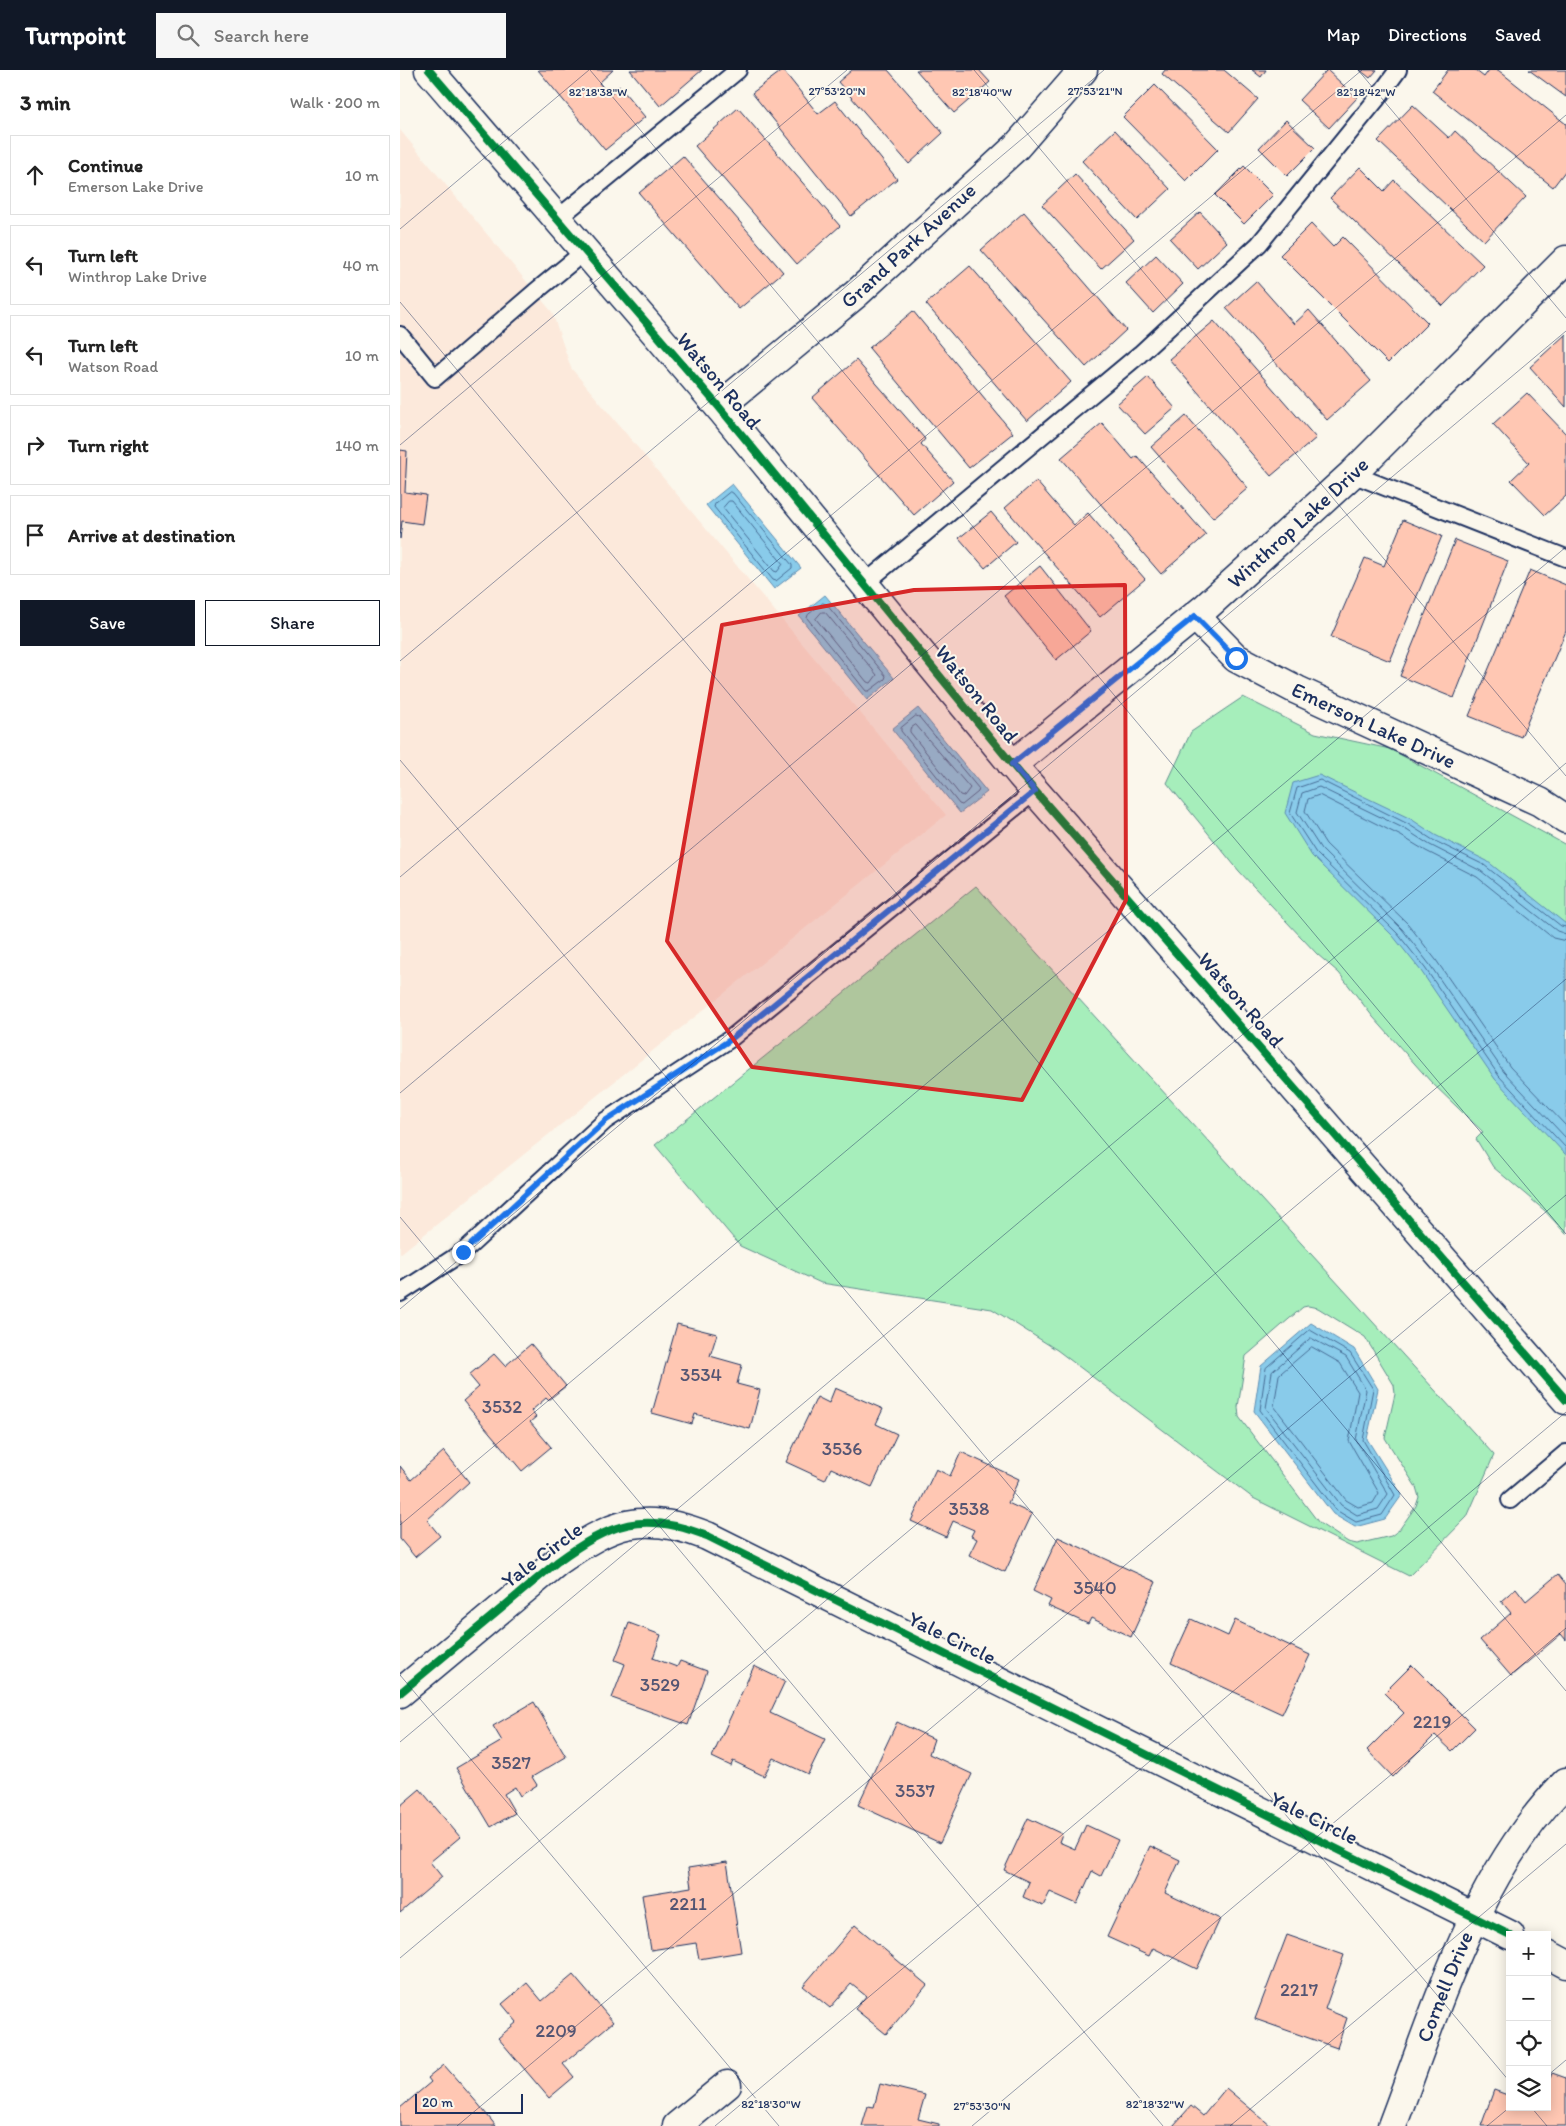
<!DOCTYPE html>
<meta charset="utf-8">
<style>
body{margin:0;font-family:Itim,sans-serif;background:#f6f6f6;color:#222}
.controls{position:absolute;right:15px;bottom:15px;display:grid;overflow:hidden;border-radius:0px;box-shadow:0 2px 12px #0003}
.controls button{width:45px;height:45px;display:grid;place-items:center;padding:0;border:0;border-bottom:1px solid #e0e0e0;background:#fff;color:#222;font:25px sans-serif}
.scale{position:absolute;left:15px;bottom:12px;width:108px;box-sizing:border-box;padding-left:5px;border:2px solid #1b2f5e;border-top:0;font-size:14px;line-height:18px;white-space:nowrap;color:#1b2f5e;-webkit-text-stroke:4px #fbf7ec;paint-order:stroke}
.stop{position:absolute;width:15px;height:15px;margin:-11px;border:4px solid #1a73e8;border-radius:50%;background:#fff}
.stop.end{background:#1a73e8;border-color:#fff;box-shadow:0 1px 5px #0008}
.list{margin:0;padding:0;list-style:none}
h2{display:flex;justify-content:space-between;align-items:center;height:65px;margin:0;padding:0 20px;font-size:21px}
h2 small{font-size:16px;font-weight:400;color:#767676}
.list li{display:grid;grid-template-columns:32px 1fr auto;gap:15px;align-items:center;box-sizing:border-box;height:80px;margin:0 10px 10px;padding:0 10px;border:1px solid #e0e0e0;border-radius:0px}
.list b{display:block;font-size:19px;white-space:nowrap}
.list p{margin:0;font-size:16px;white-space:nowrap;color:#767676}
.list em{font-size:16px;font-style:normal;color:#767676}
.actions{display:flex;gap:10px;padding:15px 20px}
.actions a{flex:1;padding:11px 0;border:1px solid #111827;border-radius:0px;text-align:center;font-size:18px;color:#111827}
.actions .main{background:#111827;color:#fff}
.icon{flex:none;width:28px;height:28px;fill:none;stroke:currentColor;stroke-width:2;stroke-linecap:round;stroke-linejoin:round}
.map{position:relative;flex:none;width:1166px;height:2056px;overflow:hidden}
header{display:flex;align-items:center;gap:30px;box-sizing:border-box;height:70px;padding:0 25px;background:#111827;color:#fff}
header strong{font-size:24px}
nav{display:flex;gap:28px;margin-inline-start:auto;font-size:18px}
.search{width:350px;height:45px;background:#f6f6f6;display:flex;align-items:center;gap:12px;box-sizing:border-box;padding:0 18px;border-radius:0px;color:#767676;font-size:19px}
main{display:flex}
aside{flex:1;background:#fff}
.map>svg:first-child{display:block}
.built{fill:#fce9db}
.green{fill:#a6eebb;stroke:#608e8c;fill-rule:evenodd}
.water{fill:#89cbea;stroke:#5d8db2}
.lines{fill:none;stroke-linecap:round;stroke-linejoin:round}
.shore{stroke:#476d96;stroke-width:1}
.building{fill:#ffc7b3;stroke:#1b2f5e}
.service-casing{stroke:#1b2f5e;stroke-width:20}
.minor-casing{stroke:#1b2f5e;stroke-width:31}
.service{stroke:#fbf7ec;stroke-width:16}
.minor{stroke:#fbf7ec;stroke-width:28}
.cycleway-casing{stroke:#fbf7ec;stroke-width:11}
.cycleway{stroke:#00873e;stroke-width:8}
.route{stroke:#1a73e8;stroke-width:6}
.marked{fill:#d62828;fill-opacity:0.2;stroke:#d62828;stroke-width:4;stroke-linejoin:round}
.ticks{fill:none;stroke:#1b2f5e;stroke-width:1;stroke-opacity:0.45}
.labels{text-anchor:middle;stroke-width:4;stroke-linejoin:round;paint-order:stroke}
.number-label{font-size:19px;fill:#545573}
.street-label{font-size:21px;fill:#1b2f5e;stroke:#fbf7ec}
.ticks-label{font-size:12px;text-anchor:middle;fill:#1b2f5e;stroke:#fbf7ec;stroke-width:4;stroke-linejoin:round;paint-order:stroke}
</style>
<header>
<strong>Turnpoint</strong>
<div class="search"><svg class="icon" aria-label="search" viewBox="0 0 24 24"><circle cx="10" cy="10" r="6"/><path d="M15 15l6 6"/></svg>Search here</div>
<nav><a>Map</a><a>Directions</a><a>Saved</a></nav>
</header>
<main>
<aside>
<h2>3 min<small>Walk · 200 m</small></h2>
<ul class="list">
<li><svg class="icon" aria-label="ahead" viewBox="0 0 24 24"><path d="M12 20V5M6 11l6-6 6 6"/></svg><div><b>Continue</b><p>Emerson Lake Drive</p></div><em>10 m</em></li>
<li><svg class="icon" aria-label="left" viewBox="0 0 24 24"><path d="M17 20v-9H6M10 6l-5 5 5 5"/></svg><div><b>Turn left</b><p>Winthrop Lake Drive</p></div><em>40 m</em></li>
<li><svg class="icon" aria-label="left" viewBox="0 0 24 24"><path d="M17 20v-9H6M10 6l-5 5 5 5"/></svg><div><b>Turn left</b><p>Watson Road</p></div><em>10 m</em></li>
<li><svg class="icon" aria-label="right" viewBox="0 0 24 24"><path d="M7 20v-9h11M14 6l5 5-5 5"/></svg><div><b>Turn right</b></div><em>140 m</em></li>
<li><svg class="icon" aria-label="arrive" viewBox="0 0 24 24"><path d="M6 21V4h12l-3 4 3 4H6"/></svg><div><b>Arrive at destination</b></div></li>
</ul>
<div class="actions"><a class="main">Save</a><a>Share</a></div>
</aside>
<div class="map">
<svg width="1166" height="2056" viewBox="0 0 1166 2056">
<rect width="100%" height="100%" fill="#fbf7ec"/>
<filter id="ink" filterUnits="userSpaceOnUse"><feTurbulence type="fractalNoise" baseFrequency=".02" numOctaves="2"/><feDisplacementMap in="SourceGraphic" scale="10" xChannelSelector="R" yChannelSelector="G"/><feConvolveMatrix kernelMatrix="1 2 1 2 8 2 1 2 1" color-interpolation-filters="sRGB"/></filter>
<g filter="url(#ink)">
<path class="built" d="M0,60l152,182 19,56 375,447 -546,439z"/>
<path class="green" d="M843,627l72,36 75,16 176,96v389l-22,-24 -51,-43 -17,-28 7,-7 -52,-50 -58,-65 -34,-44 -22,-19 -78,-83 -72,-88 24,-51z
M576,816l518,569 -27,62 -58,59 -156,-78 -196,-148 -65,-41 -171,-26 -81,-37 -85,-101zM908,1236l10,2 47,29 29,48 1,9 -10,44 31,49 3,10 -3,9 -17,24 -8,6 -34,8 -9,-2 -29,-19 -80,-106 -1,-10 8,-51 57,-49z"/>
<path class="water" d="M332,414l69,84 -27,21 -68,-84z
M425,525l69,83 -27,22 -68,-84z
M518,638l69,84 -27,21 -68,-84z
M919,705l92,44 24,16 52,26 79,63v231l-71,-76 -74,-108 -28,-35 -81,-80 -27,-43 8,-30z
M911,1253l43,26 24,40 -11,50 35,56 -17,24 -30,8 -22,-13 -79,-103 7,-45z"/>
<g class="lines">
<path class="shore" d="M330,422l3,1 59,72v3l-16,13 -3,-1 -59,-73 1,-3z
M329,431h3l51,63 -6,8 -3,-1 -51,-63z
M423,533l3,1 60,72 -1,3 -16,12h-3l-59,-73 1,-3z
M422,542h3l52,63 -6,8 -4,-1 -51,-63z
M516,646l3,1 60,72 -1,3 -16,13 -3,-1 -58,-73v-3z
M516,655l54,63 -6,8 -4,-1 -50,-63v-3z
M1166,857l-5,-1 -77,-61 -51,-25 -25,-16 -88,-44 -23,8 -7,25 26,40 81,80 28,35 74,108 67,72
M1166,864l-9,-3 -76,-60 -51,-26 -25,-16 -86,-42 -17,6 -5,19 24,37 81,80 28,36 74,107 62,66
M1166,871l-13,-3 -76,-61 -51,-26 -25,-15 -82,-41 -11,4 -3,12 21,33 82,80 28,36 74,107 56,59
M910,1260l40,23 23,36 -10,51 32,55 -13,20 -26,7 -20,-12 -76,-100 6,-42z
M911,1268l35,19 20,33 -10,50 32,54 -10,15 -21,6 -16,-10 -75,-97 6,-36z
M912,1277l28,16 18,29 -9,49 30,52 -6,10 -15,4 -12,-7 -72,-94 5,-31z"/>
</g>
<path class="building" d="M138,0h75l-14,13 10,12 10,-9 26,31 -40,33z
M230,0h72l-42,36z
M383,0l35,44 17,-13 62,78 -46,37 -99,-123z
M452,0h36l55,63 -34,31 -71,-82z
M516,0h63l11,12 -36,31z
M765,0h59l34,29 -29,33 -67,-58z
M852,0h14l-5,7z
M927,0l30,28 -28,30 -30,-28z
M960,0h17l-7,8z
M1048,0h27l9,7 5,-7h9l68,54v46l-13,17 -121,-96z
M1129,0h37v27z
M755,15l63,64 -32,32 -63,-64z
M1013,35l36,33 6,-7 71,66 -42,44 -106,-100z
M338,38l102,118 -43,38 -102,-118z
M886,50l29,28 -28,28 -28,-28z
M715,60l55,59 -33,31 -55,-59z
M283,86l100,116 -44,37 -100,-116z
M844,96l29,29 -29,29 -29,-29z
M960,97l24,24 10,-11 89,85 -40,41 -113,-108z
M675,104l59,65 -33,30 -59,-64z
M624,142l102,118 -40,37 -105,-117z
M800,142l27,30 -29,27 -28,-30z
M911,154l22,23 10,-10 85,86 -40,40 -108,-108z
M756,185l27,29 -30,29 -27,-30z
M570,196l101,116 -44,39 -101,-117z
M856,211l38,43 15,-14 62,71 -44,39 -101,-112z
M513,241l100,122 -44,35 -100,-120z
M814,251l102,117 -45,38 -102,-117z
M1166,264v73l-36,-40z
M456,290l69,79 -4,5 32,37 -39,34 -102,-117z
M748,307l27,31 -30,26 -28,-30z
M1127,323l39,41v62l-21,19 -34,-35 18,-17 -36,-39z
M786,346l62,72 -35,30 -62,-71z
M702,353l31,36 4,-3 69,79 -45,39 -100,-116z
M0,380l7,1 -2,41 21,3 -4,29 -20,-3 -2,18z
M636,411l38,44 14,-12 57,66 -45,38 -95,-109z
M591,442l25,30 -31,26 -26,-30z
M1003,450l39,16 -52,125 -59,-24 34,-79 19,8z
M1055,470l53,21 -54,137 -54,-22z
M640,496l51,65 -35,29 -52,-64z
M1130,500l36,15v46l-45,106 -52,-21z
M277,1254l40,10 -7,22 32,9 -5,19 23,6 -10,39 -55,-15 -3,10 -40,-11z
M131,1274l35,42 -18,14 -2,-2 -15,13 5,6 -6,5 21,25 -29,24 -59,-70 16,-14 -10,-12 25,-21 11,12z
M435,1318l48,21 -7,15 21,10 -25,53 -41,-19 -6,12 -39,-18 31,-65 12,6z
M44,1381l25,31 -42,38 13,16 -25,21 -15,-18v-73l11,14z
M561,1382l58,27 -11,24 24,11 -27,58 -36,-17 8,-16 -6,-3 3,-6 -21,-9 -7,16 -35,-16 25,-52 14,7z
M658,1467l98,45 -25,55 -40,-19 -3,6 -40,-18 3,-6 -18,-9z
M1158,1504l8,10v56l-5,-6 -50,42 -31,-36 31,-27 -10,-12 15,-13 10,13z
M791,1549l37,17 7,-16 75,35 -28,59 -111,-51z
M229,1553l32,12 -8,23 24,9 3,-6 27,10 -19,54 -76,-27 13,-34 -10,-4z
M1012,1595l63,63 -23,23 -17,-16 -42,42 -26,-27 37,-37 -20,-20z
M354,1596l31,15 -15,32 55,26 -17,35 -35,-16 -9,18 -31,-15 -2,5 -19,-9z
M134,1632l32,55 -34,20 5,8 -17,11 -5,-9 -11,7 11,19 -24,14 -35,-59 46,-27 -9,-15z
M497,1652l37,17 -5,15 43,20 -32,69 -82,-38z
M20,1719l40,48 -30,25 12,15 -42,36v-107z
M628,1748l34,16 -3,8 16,7 11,-24 32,15 -17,36 -9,-5 -15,33 -27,-12 -7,14 -20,-9 6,-15 -25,-12z
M750,1776l30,14 -15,33 55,26 -23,50 -44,-21 -4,8 -42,-19z
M327,1792l14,90 -42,7 -3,-16 -45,7 -9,-55 49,-8 -3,-19z
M455,1855l72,60 -41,49 -31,-25 11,-13 -15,-12 -21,24 -27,-22z
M887,1865l57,20 -19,54 22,9 -10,30 -82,-29z
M173,1905l40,47 -50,42 11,13 -25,21 -51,-60 19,-16 -15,-18 25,-21 15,18z
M44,1995l35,40 17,21h-96v-18l31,-26 -3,-4z
M1152,2003l14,5v48h-85l13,-36 16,6v11h37v-20z
M480,2014l45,11 -7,24 21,5v2h-77l6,-20 6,1z
M826,2018l45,38h-98l18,-20 12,10z"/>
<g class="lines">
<g class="service-casing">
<path id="service" d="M157,149l181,-149
M0,265l35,43 100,-86 50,-41
M952,404l214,84
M464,514l276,-230 119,-110 117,-144 22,-30
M0,1223l63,-41 142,-131 125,-82 305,-248
M1110,1430l56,-47"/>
</g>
<g class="minor-casing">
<g id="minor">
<path d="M29,0l290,337 302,368 545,625"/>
<path id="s1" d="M319,337l137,-113 160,-147 67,-77"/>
<path id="s2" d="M795,546l41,42 61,32 243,112 26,17"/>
<path id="s3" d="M612,695l194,-158 146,-133 214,-214"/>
<path d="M0,1623l157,-131c54,-39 86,-52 150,-26l803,399"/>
<path d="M1147,1884l19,10"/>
<path d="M277,2056l50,-41"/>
<path id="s4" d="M992,2056c45,-118 83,-252 174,-344"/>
</g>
</g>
<use href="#service" class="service"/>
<use href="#minor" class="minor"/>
<g class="cycleway-casing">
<path id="cycleway" d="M29,0l290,337 302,368 545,625
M0,1623l157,-131c54,-39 86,-52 150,-26l803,399"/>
</g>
<use href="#cycleway" class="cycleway"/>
</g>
</g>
<g class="lines" filter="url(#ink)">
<path class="route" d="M63,1182l142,-131 125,-81 305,-249 -23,-27 183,-148 41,42"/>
</g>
<path class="marked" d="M725,515l1,315 -104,200 -270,-33 -85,-126 55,-316 192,-35z"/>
<path class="ticks" d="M190,0l976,1164M574,0l592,706M958,0l208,248M0,159l189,-159M0,232l1166,1389M0,375l447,-375M0,591l704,-591M0,690l1110,1322M0,807l962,-807M0,1023l1166,-978M0,1147l763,909M0,1239l1166,-978M0,1455l1166,-978M0,1605l379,451M0,1672l1166,-979M0,1888l1166,-979M1147,2006l19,-16M1131,2037l16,19M57,2056l1109,-931M315,2056l851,-714M572,2056l594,-498M830,2056l336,-282M1087,2056l23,-19"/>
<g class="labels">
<g class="number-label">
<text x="301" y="1311">3534</text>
<text x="102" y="1343">3532</text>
<text x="442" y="1385">3536</text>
<text x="569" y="1445">3538</text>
<text x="695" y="1524">3540</text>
<text x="260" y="1621">3529</text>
<text x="1032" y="1658">2219</text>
<text x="111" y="1699">3527</text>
<text x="515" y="1727">3537</text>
<text x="288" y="1840">2211</text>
<text x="899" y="1926">2217</text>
<text x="156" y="1967">2209</text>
</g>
<g class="street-label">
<text dy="7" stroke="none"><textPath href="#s1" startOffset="249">Grand Park Avenue</textPath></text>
<text transform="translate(319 311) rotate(50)" y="7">Watson Road</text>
<text dy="7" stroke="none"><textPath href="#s3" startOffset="375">Winthrop Lake Drive</textPath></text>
<text transform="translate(577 624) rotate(51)" y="7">Watson Road</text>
<text dy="7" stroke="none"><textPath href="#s2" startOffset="212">Emerson Lake Drive</textPath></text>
<text transform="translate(841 930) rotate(49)" y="7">Watson Road</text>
<text transform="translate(142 1485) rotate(-37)" y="7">Yale Circle</text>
<text transform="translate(552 1568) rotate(26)" y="7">Yale Circle</text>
<text transform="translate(914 1748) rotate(26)" y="7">Yale Circle</text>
<text dy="7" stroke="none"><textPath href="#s4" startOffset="149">Cornell Drive</textPath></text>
</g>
</g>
<g class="ticks-label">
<text x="695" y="25">27°53'21"N</text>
<text x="437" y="25">27°53'20"N</text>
<text x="198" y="26">82°18'38"W</text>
<text x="582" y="26">82°18'40"W</text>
<text x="966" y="26">82°18'42"W</text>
<text x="371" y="2038">82°18'30"W</text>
<text x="755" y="2038">82°18'32"W</text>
<text x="582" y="2040">27°53'30"N</text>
</g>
</svg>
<div class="controls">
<button>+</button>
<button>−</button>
<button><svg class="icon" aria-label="locate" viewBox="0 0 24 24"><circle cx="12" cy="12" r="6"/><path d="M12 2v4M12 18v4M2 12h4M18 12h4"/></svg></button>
<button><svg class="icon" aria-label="layers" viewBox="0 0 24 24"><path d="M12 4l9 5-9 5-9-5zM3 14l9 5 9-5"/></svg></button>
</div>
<div class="scale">20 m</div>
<div class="stop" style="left:836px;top:588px"></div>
<div class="stop end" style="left:63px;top:1182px"></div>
</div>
</main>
